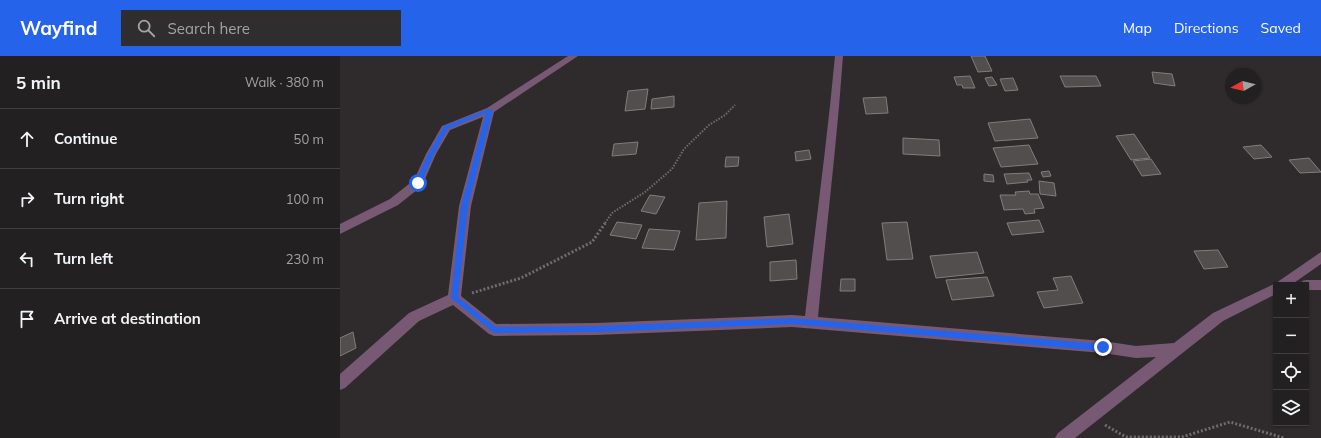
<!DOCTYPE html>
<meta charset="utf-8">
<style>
body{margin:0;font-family:Mulish,sans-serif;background:#2f2d2e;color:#f1f3f6}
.controls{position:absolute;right:12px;bottom:12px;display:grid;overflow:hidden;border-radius:0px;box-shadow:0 1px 3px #0004}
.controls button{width:36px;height:36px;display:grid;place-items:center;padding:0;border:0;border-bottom:1px solid #403e3f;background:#232021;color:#f1f3f6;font:20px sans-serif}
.compass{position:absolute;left:885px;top:12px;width:36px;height:36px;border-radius:50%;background:#232021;box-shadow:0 1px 3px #0004;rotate:262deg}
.stop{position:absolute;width:12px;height:12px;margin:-9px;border:3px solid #2563eb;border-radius:50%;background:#fff}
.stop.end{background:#2563eb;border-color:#fff;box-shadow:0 1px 4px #0008}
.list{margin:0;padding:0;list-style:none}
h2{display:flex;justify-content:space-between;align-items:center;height:52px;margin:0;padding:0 16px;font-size:17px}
h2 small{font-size:13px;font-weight:400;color:#a3a3a5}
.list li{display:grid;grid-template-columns:26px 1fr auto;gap:12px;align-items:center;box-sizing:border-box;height:60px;padding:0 16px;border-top:1px solid #403e3f}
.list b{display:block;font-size:15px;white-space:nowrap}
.list em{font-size:13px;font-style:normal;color:#a3a3a5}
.icon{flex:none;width:22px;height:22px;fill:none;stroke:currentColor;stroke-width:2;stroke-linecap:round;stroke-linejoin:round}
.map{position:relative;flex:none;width:981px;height:382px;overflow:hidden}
header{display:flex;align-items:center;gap:24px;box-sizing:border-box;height:56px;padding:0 20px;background:#2563eb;color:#fff}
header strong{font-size:19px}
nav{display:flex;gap:22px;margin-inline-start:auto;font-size:14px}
.search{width:280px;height:36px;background:#2f2d2e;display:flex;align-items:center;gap:10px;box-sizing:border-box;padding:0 14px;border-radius:0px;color:#a3a3a5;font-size:15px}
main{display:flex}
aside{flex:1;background:#232021}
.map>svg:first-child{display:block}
.building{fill:#524e4d;stroke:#817d7c}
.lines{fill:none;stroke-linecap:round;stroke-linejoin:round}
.path-far1{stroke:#6f6c6d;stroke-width:2;stroke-dasharray:1.5 1.5;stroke-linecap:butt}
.path{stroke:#6f6c6d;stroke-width:3;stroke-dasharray:2 2;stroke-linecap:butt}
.minor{fill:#785974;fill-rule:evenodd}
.route{fill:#2563eb}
</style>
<header>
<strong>Wayfind</strong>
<div class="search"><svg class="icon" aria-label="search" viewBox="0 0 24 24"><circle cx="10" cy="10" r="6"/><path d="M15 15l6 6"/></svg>Search here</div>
<nav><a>Map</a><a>Directions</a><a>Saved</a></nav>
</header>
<main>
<aside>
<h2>5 min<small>Walk · 380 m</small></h2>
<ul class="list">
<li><svg class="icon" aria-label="ahead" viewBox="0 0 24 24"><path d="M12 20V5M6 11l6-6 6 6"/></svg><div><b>Continue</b></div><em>50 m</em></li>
<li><svg class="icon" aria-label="right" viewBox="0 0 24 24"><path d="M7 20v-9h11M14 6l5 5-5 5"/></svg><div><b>Turn right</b></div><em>100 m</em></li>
<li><svg class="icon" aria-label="left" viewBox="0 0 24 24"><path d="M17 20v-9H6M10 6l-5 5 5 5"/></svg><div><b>Turn left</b></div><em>230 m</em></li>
<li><svg class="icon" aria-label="arrive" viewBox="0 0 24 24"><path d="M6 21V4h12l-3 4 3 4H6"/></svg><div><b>Arrive at destination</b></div></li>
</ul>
</aside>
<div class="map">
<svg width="981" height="382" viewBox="0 0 981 382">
<rect width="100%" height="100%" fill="#2f2b2c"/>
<path class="building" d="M631,0h14l7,15 -14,1z
M812,16l20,2 3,12 -21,-3z
M630,20l5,12h-12l-1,-3h-5l-3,-8z
M720,20h36l5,10 -36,1z
M652,21l5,8 -8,1 -4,-8z
M673,22l5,12 -13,1 -5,-12z
M308,33l-3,20 -20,2 3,-20z
M334,40v11l-23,2 1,-10z
M546,41l2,16 -22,1 -3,-16z
M690,63l8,19 -43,3 -7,-18z
M794,78l16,24 -19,2 -15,-24z
M563,82l36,2 1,16 -37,-2z
M298,86l-2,12 -24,2 2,-12z
M689,89l9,19 -37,3 -8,-19z
M921,89l11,12 -18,2 -11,-12z
M469,94l2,9 -15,2 -1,-9z
M386,101h13l-1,9 -13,1z
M969,102l12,14 -21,1 -11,-13z
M811,103l10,15 -19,2 -9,-15z
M709,115l2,5 -8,1 -2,-5z
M689,117l3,7h-5l1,2 -21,2 -3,-10z
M644,118l9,1 1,7 -10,-1z
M699,125l15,2 2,13 -16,-2z
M689,135l1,3h8l6,14 -10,1 1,4 -10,1 -2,-5 -19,1 -4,-15h16l-1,-3z
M310,139l15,2 -9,17 -15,-3z
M387,145l-1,37 -30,2 3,-37z
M449,158l4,30 -26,3 -3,-30z
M699,164l5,12 -32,3 -5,-12z
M277,166l25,3 -6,14 -26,-4z
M567,166l6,37 -26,1 -5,-37z
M309,173l31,2 -6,19 -32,-2z
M878,194l10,17 -24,2 -10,-18z
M637,196l7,21 -48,5 -6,-22z
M456,204l1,19 -27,2v-19z
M731,220l12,27 -39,5 -7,-16 21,-2 -5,-12z
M647,221l7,19 -42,4 -6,-20z
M501,223h14v12h-15z
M13,276l3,16 -16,8v-18z"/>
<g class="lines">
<path class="path-far1" d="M265,167l7,-10 33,-21 27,-23 12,-20 25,-24 16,-10 10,-10"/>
<path class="path" d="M132,237l49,-15 71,-36 14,-20
M765,369l21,12h56l48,-15 54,16"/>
<path class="minor" d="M228,0h10l-84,56 -23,94 -10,90 35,28 100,-1 196,-8 13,1c10,-87 22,-173 30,-260h8c-6,87 -17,174 -25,261l285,24 33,5 38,-3 39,-30 63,-30 45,-31v12l-30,21h-15v9l-53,27 -148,117h-20l3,-5 98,-76 -20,1 -33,-5 -311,-26 -196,8 -102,1 -5,-2 -36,-29 -34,16 -74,67 -5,2v-16l69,-61 39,-18 11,-89 24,-89 -33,13 -14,24 -14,32 -24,19 -58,29v-10l50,-25 24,-19 12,-26 16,-28 45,-18z
M966,224h15v10h-15v-5h-6l2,-4z"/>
</g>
<path class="route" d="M148,53l5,1 -25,96 -10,91 38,30 100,-1 196,-8 311,26 4,3 -4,4 -311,-27 -196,8 -102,1 -43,-35 10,-92 25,-93 -38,16 -14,25 -14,31h-4l-1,-2 13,-29 16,-28z"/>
</svg>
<div class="controls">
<button>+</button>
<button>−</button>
<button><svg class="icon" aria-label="locate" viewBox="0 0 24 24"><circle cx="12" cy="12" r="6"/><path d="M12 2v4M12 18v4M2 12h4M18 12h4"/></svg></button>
<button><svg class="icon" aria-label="layers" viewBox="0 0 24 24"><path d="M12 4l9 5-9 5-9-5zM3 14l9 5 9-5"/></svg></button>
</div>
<svg class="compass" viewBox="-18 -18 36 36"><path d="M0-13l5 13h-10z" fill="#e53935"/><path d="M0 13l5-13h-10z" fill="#a3a3a5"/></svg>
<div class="stop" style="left:78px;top:127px"></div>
<div class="stop end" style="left:763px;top:291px"></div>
</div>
</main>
